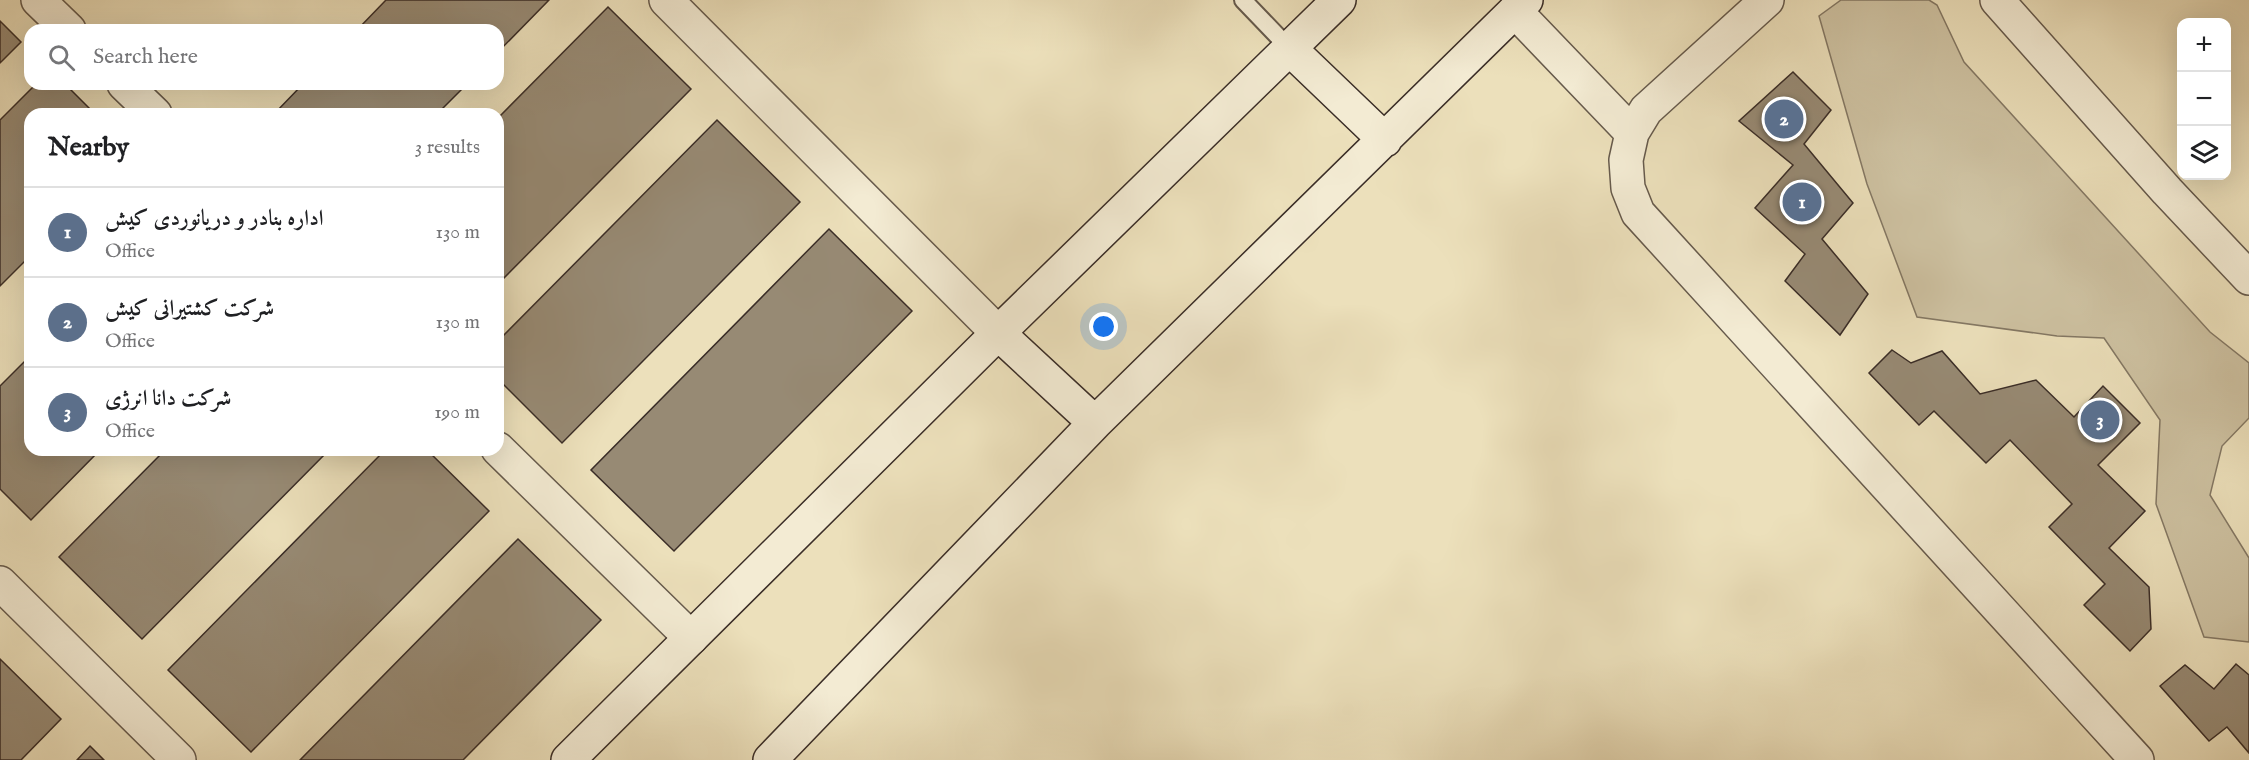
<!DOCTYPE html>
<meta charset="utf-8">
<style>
body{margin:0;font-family:"IM FELL English",Amiri,serif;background:#f2f2f2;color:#202124}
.controls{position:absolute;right:18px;top:18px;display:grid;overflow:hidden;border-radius:12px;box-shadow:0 6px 24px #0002}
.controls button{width:54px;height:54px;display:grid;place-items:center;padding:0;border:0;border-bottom:2px solid #e0e0e0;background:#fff;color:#202124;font:30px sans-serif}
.you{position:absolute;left:1104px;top:327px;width:21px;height:21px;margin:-15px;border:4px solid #fff;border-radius:50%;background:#1a73e8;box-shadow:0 0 0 9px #1a73e833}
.badge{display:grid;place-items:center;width:39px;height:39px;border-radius:50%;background:#2563eb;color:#fff;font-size:20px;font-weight:700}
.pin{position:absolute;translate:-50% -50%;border:3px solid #fff;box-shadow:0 2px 6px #0006}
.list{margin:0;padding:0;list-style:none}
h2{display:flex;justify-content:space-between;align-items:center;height:78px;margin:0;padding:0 24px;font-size:26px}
h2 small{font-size:20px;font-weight:400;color:#757577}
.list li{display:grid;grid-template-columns:39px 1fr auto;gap:18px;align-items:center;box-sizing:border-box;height:90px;padding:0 24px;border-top:2px solid #e0e0e0}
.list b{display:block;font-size:22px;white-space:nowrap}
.list p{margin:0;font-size:20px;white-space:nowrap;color:#757577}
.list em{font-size:20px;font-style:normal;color:#757577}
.icon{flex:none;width:33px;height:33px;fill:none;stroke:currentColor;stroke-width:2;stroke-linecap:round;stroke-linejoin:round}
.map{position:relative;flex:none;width:2249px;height:760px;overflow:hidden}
.search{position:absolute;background:#fff;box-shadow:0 6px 24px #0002;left:24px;top:24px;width:480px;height:66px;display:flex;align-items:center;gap:15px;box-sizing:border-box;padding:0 21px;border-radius:18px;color:#757577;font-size:22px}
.panel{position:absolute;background:#fff;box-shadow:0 6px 24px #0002;left:24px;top:108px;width:480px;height:348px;border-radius:18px}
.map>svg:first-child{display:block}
.green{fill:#cec2a2;stroke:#847864;stroke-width:1.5}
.building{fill:#978a74;stroke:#3a2d27;stroke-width:1.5}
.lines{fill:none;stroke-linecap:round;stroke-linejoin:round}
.lane-casing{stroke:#665a4c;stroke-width:20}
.street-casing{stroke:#665a4c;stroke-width:36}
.secondary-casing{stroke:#3a2d27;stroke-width:36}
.lane{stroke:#f3ebd3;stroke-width:16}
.street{stroke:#f3ebd3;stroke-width:33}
.secondary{stroke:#f3ebd3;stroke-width:33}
</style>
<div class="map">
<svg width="2249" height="760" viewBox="0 0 2249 760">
<rect width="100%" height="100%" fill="#ece0bb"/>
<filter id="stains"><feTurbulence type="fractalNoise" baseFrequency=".00333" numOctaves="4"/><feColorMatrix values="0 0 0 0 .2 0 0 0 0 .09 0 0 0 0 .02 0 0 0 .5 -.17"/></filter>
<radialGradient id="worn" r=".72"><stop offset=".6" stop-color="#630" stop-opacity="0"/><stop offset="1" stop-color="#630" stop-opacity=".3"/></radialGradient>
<path class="green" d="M1841,0h88l8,5 27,57 246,270 39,31v55l-27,28 -12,49 39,63v84l-45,-5 -48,-133 4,-84 -56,-82 -47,-2 -140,-19 -50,-133 -48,-168z"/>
<path class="building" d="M386,0h163l-51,52v-22h-141z
M608,7l83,82 -193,195v-166z
M0,21l21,21 -21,21z
M1793,72l38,38 -27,34 49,59 -31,36 46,55 -28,41 -55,-54 20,-27 -50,-46 38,-43 -54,-44z
M36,84h29l30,30h-65v142l-30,30v-166z
M303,84h164l-30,30h-163z
M717,120l83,82 -238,241 -64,-64v-38z
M829,229l83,82 -238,240 -83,-81z
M1892,350l19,13 31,-12 38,43 56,-14 38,37 29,-31 37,37 -42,42 47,46 -36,37 40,39 2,42 -21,22 -46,-46 21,-21 -56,-57 23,-23 -62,-64 -24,23 -52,-52 -15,14 -50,-52z
M30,356v94h70l-69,70 -31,-31v-103z
M165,450h164l-187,189 -83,-82z
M385,450h42l62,61 -238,241 -83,-82z
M518,539l83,81 -138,140h-163z
M0,659l61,60 -40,41h-21z
M2236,664l13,11v78l-22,-26 -18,14 -49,-55 25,-21 29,24z
M90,746l14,14h-27z"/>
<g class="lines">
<g class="lane-casing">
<path id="lane" d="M1243,0l46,48"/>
</g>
<g class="street-casing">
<path id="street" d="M38,0l31,30
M666,0l332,333
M1767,0l-121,110 -14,23 -6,27 2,28 10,25 499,547
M1997,0l170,191 82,87
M1515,11l117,122
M124,84l31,30
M498,449l193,189
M0,583l179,177"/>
</g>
<g class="secondary-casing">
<path id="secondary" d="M1289,48l96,92
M998,333l97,90
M568,760l430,-427 341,-333
M770,760l325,-337 431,-423"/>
</g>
<use href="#lane" class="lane"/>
<use href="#street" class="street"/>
<use href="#secondary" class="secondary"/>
</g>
<rect width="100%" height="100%" filter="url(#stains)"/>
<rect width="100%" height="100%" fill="url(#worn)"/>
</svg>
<div class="controls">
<button>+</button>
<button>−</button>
<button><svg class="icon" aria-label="layers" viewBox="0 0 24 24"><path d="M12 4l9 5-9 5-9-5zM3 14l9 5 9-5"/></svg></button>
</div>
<div class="you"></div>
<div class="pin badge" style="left:1802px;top:202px;background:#5c6f8a">1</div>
<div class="pin badge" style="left:1784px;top:119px;background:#5c6f8a">2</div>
<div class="pin badge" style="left:2100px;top:420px;background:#5c6f8a">3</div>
<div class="search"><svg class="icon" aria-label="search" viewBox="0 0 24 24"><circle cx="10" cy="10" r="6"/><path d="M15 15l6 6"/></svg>Search here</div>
<section class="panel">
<h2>Nearby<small>3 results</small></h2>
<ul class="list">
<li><span class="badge" style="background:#5c6f8a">1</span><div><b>اداره بنادر و دریانوردی کیش</b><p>Office</p></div><em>130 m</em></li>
<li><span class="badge" style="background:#5c6f8a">2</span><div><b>شرکت کشتیرانی کیش</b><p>Office</p></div><em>130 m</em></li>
<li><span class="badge" style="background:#5c6f8a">3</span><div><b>شرکت دانا انرژی</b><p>Office</p></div><em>190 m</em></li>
</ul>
</section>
</div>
